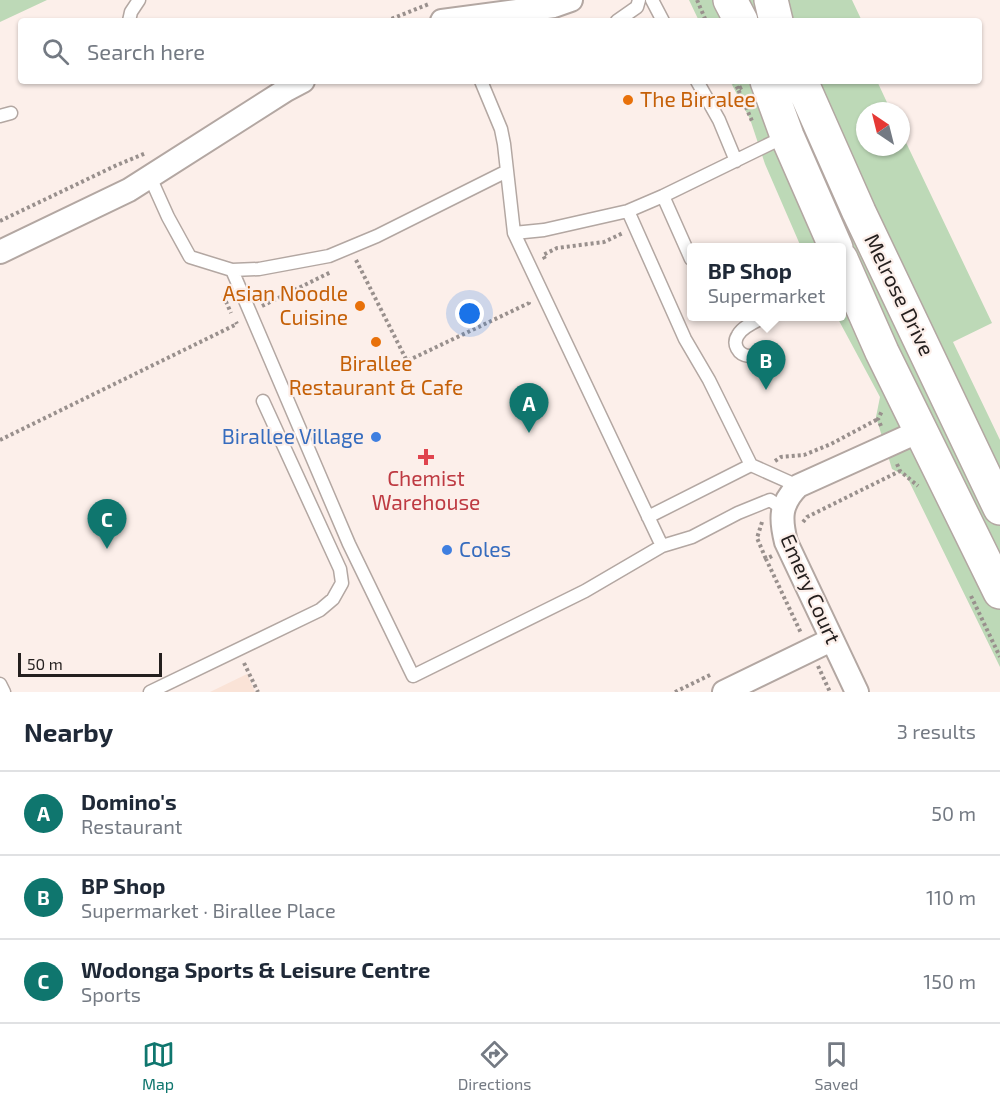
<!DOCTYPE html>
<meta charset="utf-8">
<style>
body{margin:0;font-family:"Exo 2",sans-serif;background:#f2f2f3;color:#1f2937}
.compass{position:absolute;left:856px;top:102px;width:54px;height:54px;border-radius:50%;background:#fff;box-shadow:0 2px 4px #0004;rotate:325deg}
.scale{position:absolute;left:18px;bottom:15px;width:144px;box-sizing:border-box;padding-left:6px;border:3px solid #241f1e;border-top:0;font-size:16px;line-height:21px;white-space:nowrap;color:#241f1e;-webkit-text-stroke:4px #fcefea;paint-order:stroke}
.you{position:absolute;left:470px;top:314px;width:21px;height:21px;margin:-15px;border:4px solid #fff;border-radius:50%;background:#1a73e8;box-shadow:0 0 0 9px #1a73e833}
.badge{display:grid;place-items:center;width:39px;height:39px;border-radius:50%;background:#0f766e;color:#fff;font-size:20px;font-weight:700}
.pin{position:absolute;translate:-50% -50px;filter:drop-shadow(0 2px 3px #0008)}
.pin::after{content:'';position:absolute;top:32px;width:21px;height:18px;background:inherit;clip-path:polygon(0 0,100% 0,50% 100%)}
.popup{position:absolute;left:687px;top:243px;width:159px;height:78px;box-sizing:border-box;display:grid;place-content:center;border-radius:6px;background:#fff;filter:drop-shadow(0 2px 4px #0005);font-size:20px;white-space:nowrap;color:#747a83}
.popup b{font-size:22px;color:#1f2937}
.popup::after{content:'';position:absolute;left:50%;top:100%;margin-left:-12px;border:12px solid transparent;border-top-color:#fff}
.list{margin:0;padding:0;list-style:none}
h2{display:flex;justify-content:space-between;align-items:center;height:78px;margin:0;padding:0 24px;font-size:26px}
h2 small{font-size:20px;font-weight:400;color:#747a83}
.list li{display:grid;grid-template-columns:39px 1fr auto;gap:18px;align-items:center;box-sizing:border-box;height:84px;padding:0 24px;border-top:2px solid #e0e1e3}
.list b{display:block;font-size:22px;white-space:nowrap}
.list p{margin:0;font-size:20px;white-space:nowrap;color:#747a83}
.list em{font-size:20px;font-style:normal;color:#747a83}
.icon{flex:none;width:33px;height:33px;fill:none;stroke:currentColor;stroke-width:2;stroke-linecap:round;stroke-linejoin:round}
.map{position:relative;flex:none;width:1000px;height:692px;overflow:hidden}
.search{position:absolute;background:#fff;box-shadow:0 2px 4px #0004;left:18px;right:18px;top:18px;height:66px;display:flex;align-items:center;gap:15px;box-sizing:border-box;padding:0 21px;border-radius:6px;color:#747a83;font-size:22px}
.sheet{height:330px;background:#fff}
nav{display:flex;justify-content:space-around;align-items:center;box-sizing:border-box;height:84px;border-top:2px solid #e0e1e3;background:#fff;font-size:16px;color:#747a83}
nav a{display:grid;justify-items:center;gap:3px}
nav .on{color:#0f766e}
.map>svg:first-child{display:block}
.education{fill:#fae3d7}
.green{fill:#bdd9b7}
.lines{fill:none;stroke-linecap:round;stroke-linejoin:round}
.lane-casing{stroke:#b3a7a2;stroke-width:15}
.street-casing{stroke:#b3a7a2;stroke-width:26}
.secondary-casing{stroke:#b3a7a2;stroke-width:36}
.path{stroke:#99908d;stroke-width:4;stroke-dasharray:3 3;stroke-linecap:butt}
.lane{stroke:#fff;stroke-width:12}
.street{stroke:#fff;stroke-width:22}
.secondary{stroke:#fff;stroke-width:33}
.food-dot{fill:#e8710a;stroke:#fcefea;stroke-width:2}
.shop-dot{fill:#3f7fe0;stroke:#fcefea;stroke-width:2}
.health-dot{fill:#e0444e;stroke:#fcefea;stroke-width:2}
.labels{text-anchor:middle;stroke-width:4.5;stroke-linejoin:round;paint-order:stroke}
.food-label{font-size:21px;fill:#c56008;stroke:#fcefea;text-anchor:start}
.street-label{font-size:21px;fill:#241f1e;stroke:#fcefea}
.shop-label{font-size:21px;fill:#366cbe;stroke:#fcefea;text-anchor:end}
.health-label{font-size:21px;fill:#be3a42;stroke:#fcefea}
</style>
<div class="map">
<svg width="1000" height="692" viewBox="0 0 1000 692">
<rect width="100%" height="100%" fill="#fcefea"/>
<path class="education" d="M247,674l8,18h-45z"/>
<path class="green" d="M0,0h47l-47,22z
M689,0h163l9,19 -162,2z
M730,81h147l14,30h-26v36h36v-15l91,191 -39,19 47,98v227l-93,-190 -15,-8 -16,-52 4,-20 -43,-80 4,-1v-68l-40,-1 -36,-83 -15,-45z"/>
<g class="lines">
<g class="lane-casing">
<path id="lane" d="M652,0l11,21
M129,21l2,-9 8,-12
M617,21l20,-14 2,-7
M481,81l20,48 3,15 10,89 148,313
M697,81l22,39 17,41
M0,116l11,-3
M150,177l18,40 22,40 42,13 27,-1 70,-13 48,-20 130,-65
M663,196l28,63
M628,211l57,128 24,41 42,85 47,21
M514,233l30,-3 84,-19 35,-15 123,-60
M232,270l117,274 64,132 172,-85 77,-45 30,-9 46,-24 32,-13 13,9
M766,316c-9,5 -23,10 -28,19 -6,9 0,20 11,21 6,0 13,-3 19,-5
M648,517l103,-52
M0,684l4,8
M150,692l170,-82 13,-11 9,-16 -2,-14 -77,-168"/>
</g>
<g class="street-casing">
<path id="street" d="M442,21l112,-15 17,-6
M0,252l129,-62 157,-100 17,-9
M724,692l107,-52
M857,692l-71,-150c-6,-24 -6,-38 12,-56l124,-56"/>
</g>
<g class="secondary-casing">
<path id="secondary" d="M730,0l11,21
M771,0l5,21
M767,81l20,55 49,112
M801,81l58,131 141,296
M841,259l41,93 118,240"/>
</g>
<path class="path" d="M697,0l9,21
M386,21l43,-17
M734,81l4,8
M742,87l-4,2 14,32
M0,221l117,-56 29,-12
M545,259l-2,-4 14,-7 47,-6 19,-9
M356,260l51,101 122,-58v-2
M228,294l-5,1 8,18
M262,306l69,-34
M881,426l-3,-7 4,-8
M0,440l237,-116 -1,-2
M775,461l6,-4 23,-2 27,-11 47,-25
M897,464l3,7 18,15
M762,522l-5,16 9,21
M803,522l4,-5 93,-46
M772,556l-6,3 35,74
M971,596l29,61
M244,663l14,29
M818,666l12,26
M675,692l37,-18"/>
<use href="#lane" class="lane"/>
<use href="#street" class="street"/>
<use href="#secondary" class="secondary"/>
</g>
<g class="food-dot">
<circle cx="628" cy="100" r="6"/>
<circle cx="360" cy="306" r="6"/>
<circle cx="376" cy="342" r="6"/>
</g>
<g class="shop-dot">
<circle cx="376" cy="437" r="6"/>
<circle cx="447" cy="550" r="6"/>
</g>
<path class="health-dot" d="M423 448h6v6h6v6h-6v6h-6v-6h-6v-6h6z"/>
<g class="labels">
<g class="food-label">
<text x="640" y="107">The Birralee</text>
<text x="348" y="301" text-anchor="end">Asian Noodle<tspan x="348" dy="24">Cuisine</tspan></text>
<text x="376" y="371" text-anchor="middle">Birallee<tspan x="376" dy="24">Restaurant &amp; Cafe</tspan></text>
</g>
<g class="street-label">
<text transform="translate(899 295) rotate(64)" y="7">Melrose Drive</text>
<text transform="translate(810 589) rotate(66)" y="7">Emery Court</text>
</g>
<g class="shop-label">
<text x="364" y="444">Birallee Village</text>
<text x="459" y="557" text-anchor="start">Coles</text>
</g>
<g class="health-label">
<text x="426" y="486">Chemist<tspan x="426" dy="24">Warehouse</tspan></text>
</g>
</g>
</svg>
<svg class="compass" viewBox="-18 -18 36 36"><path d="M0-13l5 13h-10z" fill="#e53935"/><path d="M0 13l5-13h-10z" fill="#747a83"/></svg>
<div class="scale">50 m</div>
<div class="you"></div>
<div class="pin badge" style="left:529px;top:433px">A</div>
<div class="pin badge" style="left:766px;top:390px">B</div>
<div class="popup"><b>BP Shop</b>Supermarket</div>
<div class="pin badge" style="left:107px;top:549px">C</div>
<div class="search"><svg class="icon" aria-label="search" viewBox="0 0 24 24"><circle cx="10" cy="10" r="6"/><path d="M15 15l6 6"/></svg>Search here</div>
</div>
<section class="sheet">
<h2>Nearby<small>3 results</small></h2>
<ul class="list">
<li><span class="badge">A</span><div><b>Domino's</b><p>Restaurant</p></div><em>50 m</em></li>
<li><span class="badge">B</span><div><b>BP Shop</b><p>Supermarket · Birallee Place</p></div><em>110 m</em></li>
<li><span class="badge">C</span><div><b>Wodonga Sports &amp; Leisure Centre</b><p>Sports</p></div><em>150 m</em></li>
</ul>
</section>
<nav>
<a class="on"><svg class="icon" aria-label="map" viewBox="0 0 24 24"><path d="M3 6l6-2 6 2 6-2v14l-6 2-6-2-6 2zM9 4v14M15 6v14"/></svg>Map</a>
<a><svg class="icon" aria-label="directions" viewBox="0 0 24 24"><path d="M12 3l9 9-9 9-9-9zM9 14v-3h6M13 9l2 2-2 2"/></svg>Directions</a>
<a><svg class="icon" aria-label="saved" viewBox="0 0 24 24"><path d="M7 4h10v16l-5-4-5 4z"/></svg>Saved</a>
</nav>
